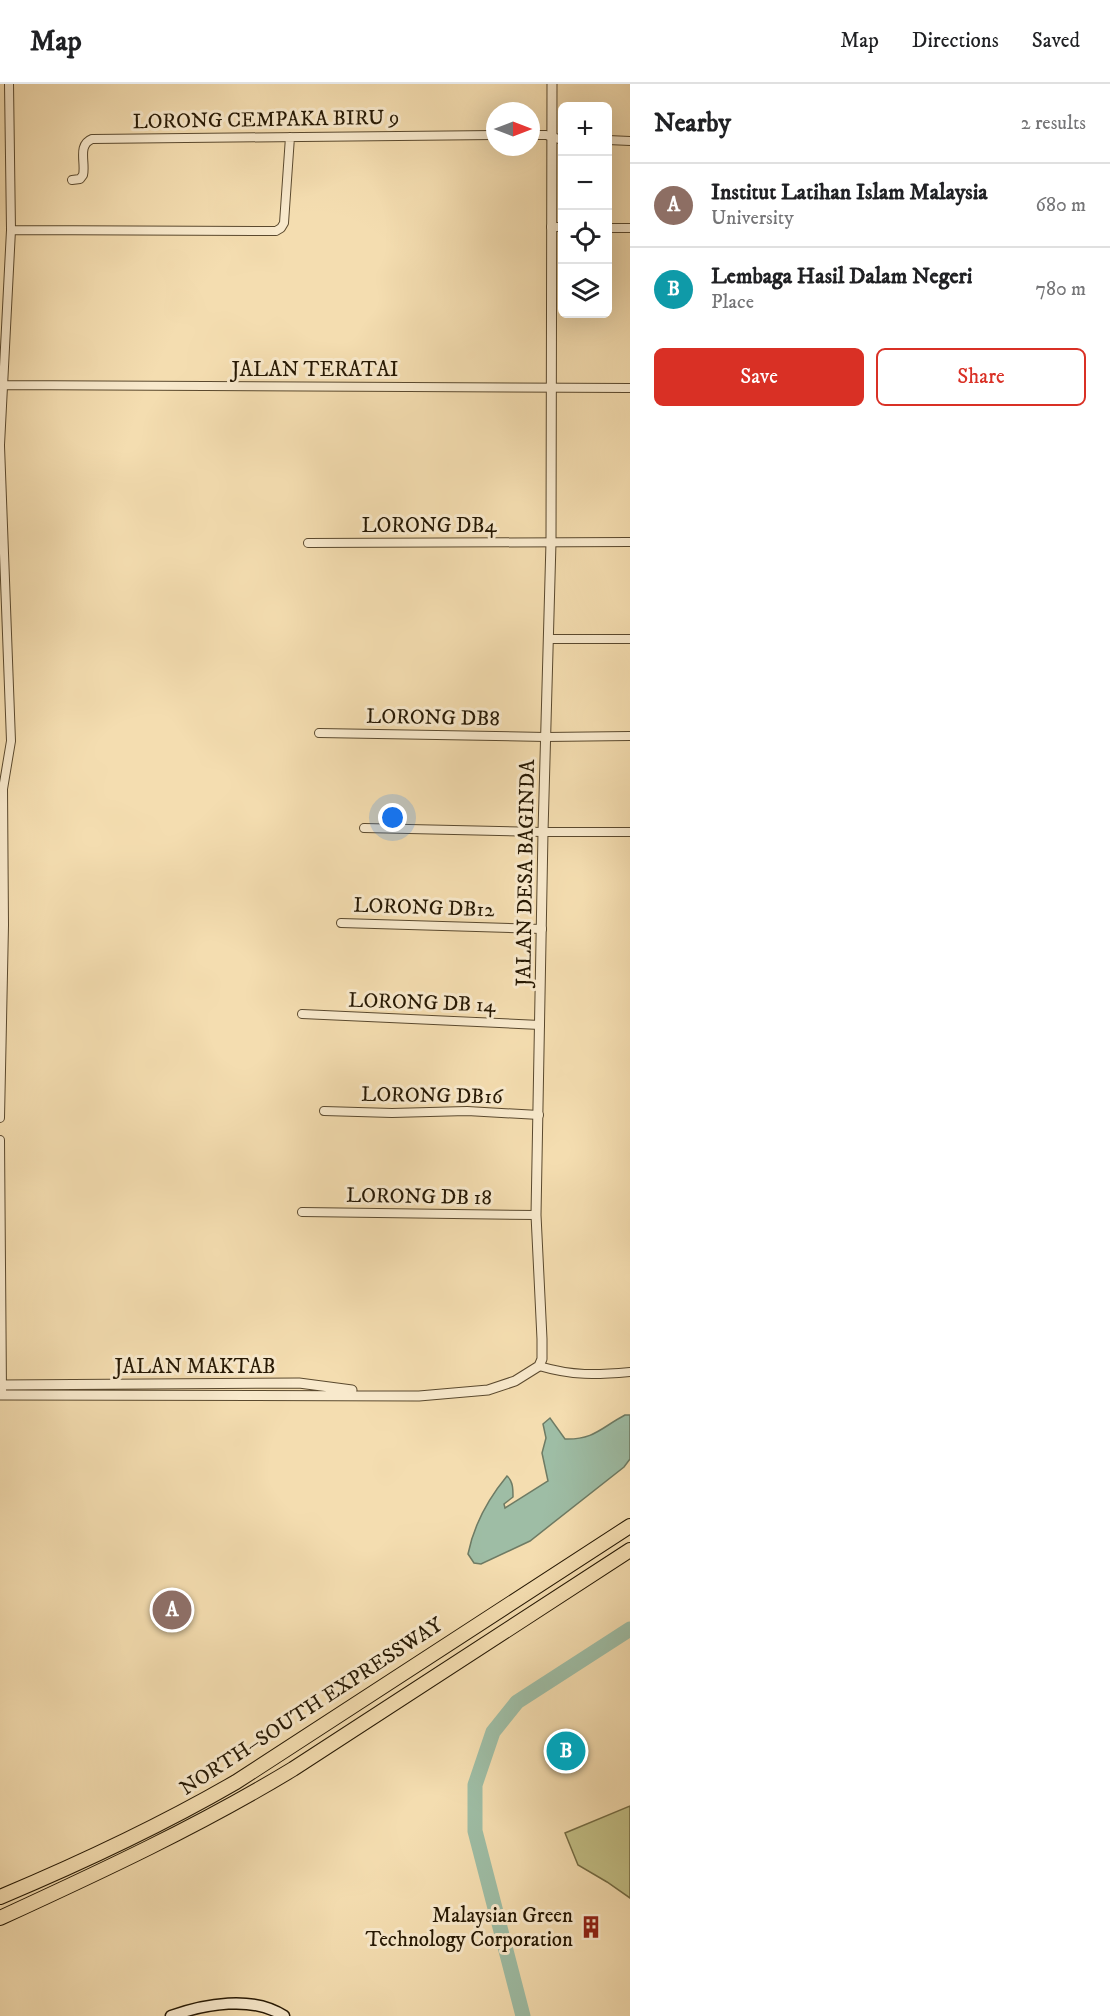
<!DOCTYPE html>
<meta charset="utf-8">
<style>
body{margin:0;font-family:"IM FELL DW Pica",serif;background:#f2f2f2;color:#202124}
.controls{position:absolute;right:18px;top:18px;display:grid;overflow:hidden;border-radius:9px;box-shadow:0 6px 24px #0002}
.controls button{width:54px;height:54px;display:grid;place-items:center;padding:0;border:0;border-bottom:2px solid #e0e0e0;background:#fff;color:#202124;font:30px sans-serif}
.compass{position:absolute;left:486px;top:18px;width:54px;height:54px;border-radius:50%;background:#fff;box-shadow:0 6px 24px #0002;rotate:90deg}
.you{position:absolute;left:393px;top:734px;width:21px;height:21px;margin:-15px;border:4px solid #fff;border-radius:50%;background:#1a73e8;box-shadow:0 0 0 9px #1a73e833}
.badge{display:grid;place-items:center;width:39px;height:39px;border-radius:50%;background:#d93025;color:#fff;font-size:20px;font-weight:700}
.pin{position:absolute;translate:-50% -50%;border:3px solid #fff;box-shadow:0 2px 6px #0006}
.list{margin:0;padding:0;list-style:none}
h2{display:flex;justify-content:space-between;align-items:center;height:78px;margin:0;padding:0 24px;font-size:26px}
h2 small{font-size:20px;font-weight:400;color:#757577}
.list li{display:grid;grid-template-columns:39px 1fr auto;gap:18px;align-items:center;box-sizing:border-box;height:84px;padding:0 24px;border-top:2px solid #e0e0e0}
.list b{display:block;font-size:22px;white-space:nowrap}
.list p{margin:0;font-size:20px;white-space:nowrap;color:#757577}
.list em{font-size:20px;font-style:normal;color:#757577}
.actions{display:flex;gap:12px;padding:18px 24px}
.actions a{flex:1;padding:14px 0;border:2px solid #d93025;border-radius:9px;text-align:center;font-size:21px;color:#d93025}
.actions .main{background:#d93025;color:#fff}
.icon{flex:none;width:33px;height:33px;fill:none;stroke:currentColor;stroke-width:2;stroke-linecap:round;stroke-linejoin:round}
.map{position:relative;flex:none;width:630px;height:1932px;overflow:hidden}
header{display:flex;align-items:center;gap:36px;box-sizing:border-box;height:84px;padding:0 30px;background:#fff;border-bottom:2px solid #e0e0e0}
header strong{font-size:28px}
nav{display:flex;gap:33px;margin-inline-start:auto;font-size:21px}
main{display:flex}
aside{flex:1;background:#fff}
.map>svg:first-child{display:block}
.green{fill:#c2bf86;stroke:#746c44;stroke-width:1.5}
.water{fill:#9ebda5;stroke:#6e7b64;stroke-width:1.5}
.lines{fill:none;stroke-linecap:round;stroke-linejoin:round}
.river{stroke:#9ebda5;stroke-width:15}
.minor-casing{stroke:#5a492e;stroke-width:10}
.tertiary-casing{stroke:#5a492e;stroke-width:11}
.secondary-casing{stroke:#261803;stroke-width:13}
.motorway-casing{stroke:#261803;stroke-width:16}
.minor{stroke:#f8e9cc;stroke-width:8}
.tertiary{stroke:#f8e9cc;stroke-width:9}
.secondary{stroke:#f8e9cc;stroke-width:10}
.motorway{stroke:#f4ddb0;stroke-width:14}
.labels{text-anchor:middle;stroke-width:6;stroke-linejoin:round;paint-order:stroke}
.street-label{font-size:21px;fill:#261803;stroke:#f8e9cc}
.poi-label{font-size:21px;fill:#261803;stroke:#f8e9cc;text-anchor:end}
</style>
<header>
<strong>Map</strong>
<nav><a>Map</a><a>Directions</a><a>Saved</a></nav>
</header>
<main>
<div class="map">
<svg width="630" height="1932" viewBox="0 0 630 1932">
<rect width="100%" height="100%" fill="#f4ddb0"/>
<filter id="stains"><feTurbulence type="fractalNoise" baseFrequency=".00333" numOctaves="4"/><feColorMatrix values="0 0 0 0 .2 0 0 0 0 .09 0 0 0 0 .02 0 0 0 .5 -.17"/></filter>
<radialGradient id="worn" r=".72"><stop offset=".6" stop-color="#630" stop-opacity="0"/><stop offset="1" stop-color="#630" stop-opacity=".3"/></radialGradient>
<path class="green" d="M630,1722v92l-23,-16 -29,-17 -13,-32z"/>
<path class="water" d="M625,1331h5v44l-6,8 -94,74 -49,23 -7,-1 -6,-9c6,-30 20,-55 39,-78 6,5 6,13 6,21l-9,7 1,4 43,-27 -6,-28 4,-15 -3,-14 7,-6 15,21c29,1 37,-12 60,-24z"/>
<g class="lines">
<path class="river" d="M523,1932l-48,-185v-46l18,-53 24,-30 113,-73"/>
<g class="minor-casing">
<path id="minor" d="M9,0l2,146
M531,51h15l16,5
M608,56l22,1
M72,96l8,-1 3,-4c3,-12 -6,-30 9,-36l403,-4
M551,143h11
M608,144h22
M0,301l630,3
M0,361l11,-215 265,1 5,-3 3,-5 6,-86
M0,362l11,295 -8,48 1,136 -4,193
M308,459l322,-1
M549,555h81
M319,649l227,4 84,-1
M364,744l179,4h87
M341,839l201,6
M302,930l238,11
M324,1027l68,2 75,-2 72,4
M0,1056l2,251
M302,1128l234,3
M539,1282c34,10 57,9 91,6"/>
</g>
<g class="tertiary-casing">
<path id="tertiary" d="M0,1301l299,-2 53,7
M0,1311l419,1 69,-6 27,-9 24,-15 3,-7v-20l-6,-124 7,-383 8,-290 1,-458"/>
</g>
<g class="secondary-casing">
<path id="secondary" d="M171,1932c33,-12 82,-21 113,0"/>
</g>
<g class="motorway-casing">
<path id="motorway" d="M0,1813c81,-34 160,-71 236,-115l394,-256
M0,1834c100,-46 199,-92 293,-149l337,-219"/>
</g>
<use href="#minor" class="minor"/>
<use href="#tertiary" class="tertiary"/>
<use href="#secondary" class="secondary"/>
<use href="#motorway" class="motorway"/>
</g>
<defs>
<g id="building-bare" transform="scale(1.8)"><path d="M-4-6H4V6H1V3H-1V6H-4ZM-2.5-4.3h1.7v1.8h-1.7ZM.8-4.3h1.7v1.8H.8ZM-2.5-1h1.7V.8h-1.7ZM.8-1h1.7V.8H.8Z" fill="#8f2418" stroke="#f8e9cc" stroke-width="2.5" paint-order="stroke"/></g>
</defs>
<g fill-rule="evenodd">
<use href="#building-bare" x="591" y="1843"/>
</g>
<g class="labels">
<g class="street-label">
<text transform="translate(266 35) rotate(-1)" y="7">LORONG CEMPAKA BIRU 9</text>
<text x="315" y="292">JALAN TERATAI</text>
<text x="429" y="448">LORONG DB4</text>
<text transform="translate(433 633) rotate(1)" y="7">LORONG DB8</text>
<text transform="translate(525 789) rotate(-89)" y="7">JALAN DESA BAGINDA</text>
<text transform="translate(424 823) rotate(2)" y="7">LORONG DB12</text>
<text transform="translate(422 918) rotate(2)" y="7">LORONG DB 14</text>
<text transform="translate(432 1011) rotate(1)" y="7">LORONG DB16</text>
<text transform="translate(419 1112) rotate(1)" y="7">LORONG DB 18</text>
<text x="195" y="1289">JALAN MAKTAB</text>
<text transform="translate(311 1622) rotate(-33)" y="7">NORTH–SOUTH EXPRESSWAY</text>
</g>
<g class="poi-label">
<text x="573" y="1838">Malaysian Green<tspan x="573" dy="24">Technology Corporation</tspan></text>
</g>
</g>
<rect width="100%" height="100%" filter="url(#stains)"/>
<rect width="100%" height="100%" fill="url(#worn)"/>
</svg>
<div class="controls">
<button>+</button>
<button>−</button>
<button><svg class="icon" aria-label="locate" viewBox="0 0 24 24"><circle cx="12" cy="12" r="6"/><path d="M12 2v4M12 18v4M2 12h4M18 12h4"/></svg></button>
<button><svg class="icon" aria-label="layers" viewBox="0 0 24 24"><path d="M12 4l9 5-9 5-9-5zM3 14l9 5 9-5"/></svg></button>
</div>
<svg class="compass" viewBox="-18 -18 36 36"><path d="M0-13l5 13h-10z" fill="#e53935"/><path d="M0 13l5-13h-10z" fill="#757577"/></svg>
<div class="you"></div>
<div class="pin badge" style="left:172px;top:1526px;background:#8d6e63">A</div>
<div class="pin badge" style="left:566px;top:1667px;background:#0f9aa8">B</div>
</div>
<aside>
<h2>Nearby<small>2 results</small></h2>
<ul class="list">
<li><span class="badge" style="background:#8d6e63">A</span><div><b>Institut Latihan Islam Malaysia</b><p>University</p></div><em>680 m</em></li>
<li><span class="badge" style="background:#0f9aa8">B</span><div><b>Lembaga Hasil Dalam Negeri</b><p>Place</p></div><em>780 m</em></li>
</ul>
<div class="actions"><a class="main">Save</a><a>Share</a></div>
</aside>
</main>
